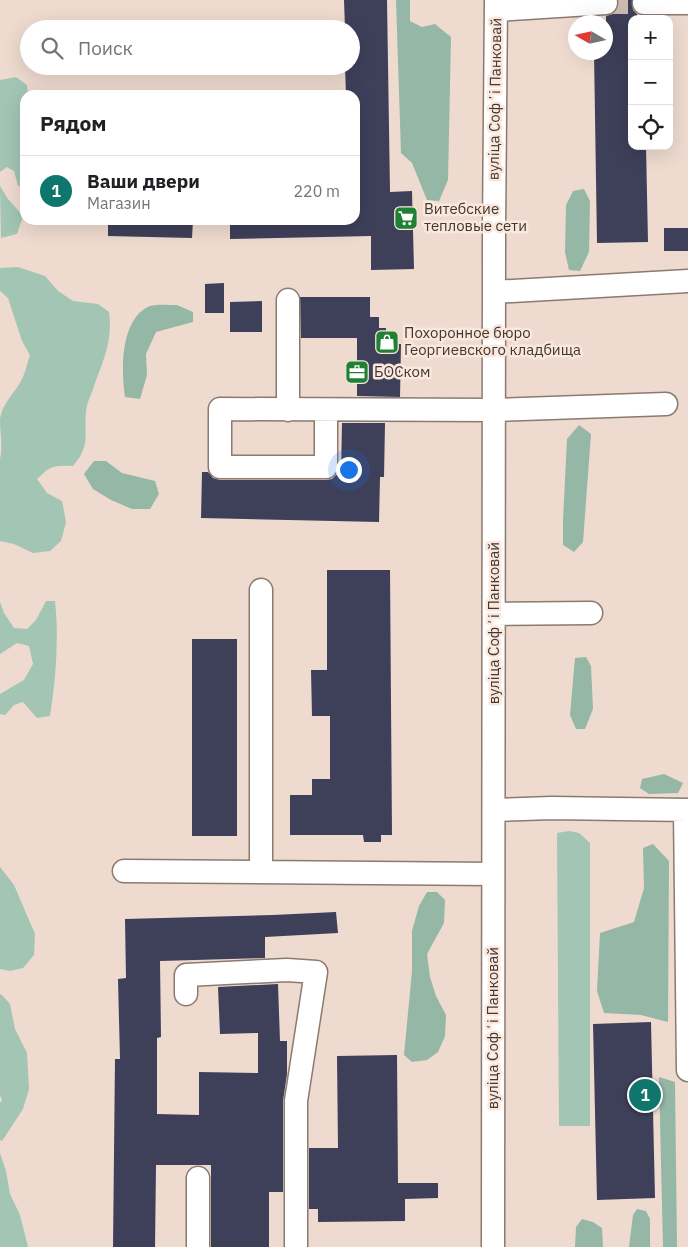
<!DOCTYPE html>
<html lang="ru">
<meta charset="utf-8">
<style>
body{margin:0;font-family:"IBM Plex Sans",sans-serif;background:#f2f2f2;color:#202124}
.controls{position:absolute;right:15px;top:15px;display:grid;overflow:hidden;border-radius:10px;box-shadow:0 5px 20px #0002}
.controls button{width:45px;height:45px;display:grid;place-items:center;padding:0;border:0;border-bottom:1px solid #e0e0e0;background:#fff;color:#202124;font:25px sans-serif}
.compass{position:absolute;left:568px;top:15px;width:45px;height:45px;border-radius:50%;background:#fff;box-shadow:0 5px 20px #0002;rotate:279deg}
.you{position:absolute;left:348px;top:469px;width:18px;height:18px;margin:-12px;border:4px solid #fff;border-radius:50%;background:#1a73e8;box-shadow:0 0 0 8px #1a73e833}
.badge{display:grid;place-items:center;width:32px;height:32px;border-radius:50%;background:#0f766e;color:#fff;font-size:16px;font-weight:700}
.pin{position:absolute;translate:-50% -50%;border:2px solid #fff;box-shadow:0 1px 5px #0006}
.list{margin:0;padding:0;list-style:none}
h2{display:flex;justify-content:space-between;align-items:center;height:65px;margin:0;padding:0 20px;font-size:21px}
h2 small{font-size:16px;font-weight:400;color:#757577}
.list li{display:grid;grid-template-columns:32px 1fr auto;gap:15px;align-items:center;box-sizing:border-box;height:70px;padding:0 20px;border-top:1px solid #e0e0e0}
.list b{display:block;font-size:19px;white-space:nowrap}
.list p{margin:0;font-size:16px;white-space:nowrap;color:#757577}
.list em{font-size:16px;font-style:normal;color:#757577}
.icon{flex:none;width:28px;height:28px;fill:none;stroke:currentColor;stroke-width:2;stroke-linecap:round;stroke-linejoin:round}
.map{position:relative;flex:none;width:688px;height:1247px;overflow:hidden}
.search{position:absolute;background:#fff;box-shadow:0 5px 20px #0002;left:20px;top:20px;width:340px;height:55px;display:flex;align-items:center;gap:12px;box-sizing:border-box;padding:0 18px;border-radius:28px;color:#757577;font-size:19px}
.panel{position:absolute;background:#fff;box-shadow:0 5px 20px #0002;left:20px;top:90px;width:340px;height:135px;border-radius:15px}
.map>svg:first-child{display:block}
.green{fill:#a2c5b4}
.forest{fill:#94b7a6}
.building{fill:#3e3f59}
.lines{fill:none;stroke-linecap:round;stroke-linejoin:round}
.minor-tunnel{stroke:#cbbab0;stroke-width:22;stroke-dasharray:22 11;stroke-linecap:butt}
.minor-casing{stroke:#8b7a70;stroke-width:25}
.minor{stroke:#fff;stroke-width:22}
.labels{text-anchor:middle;stroke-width:5;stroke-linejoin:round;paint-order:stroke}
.street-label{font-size:15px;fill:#3f3833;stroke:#fbe7dc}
.poi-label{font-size:15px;fill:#3f3833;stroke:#fbe7dc;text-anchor:start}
</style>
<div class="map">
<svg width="688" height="1247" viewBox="0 0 688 1247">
<rect width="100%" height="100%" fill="#eedacf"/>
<path class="green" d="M16,77l11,8 1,10h-3v90l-7,1 -4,-15 -7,-4 -7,5v-92z
M0,186l8,13 15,17 -6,18 -16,4z
M18,267l27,9 13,15 15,10 25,3 11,8c4,30 -6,48 -15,74 -2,6 -5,13 -7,19 -5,25 6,39 -14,61 -19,-1 -23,0 -36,13l10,14 15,8 4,21 -5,19 -11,10 -17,2 -19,-9 -14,-3v-82c3,-12 0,-27 0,-40 2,-15 14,-25 21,-38 4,-7 6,-17 9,-26l-8,-14 -14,-43 -8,-7v-23z
M46,601h9c4,38 1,77 -5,115l-13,2 -14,-16 -9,3 -9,10 -5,-1v-20l24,-14 9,-16 -4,-18 -12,-3 -17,11v-52l4,11 10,15 13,1 9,-9z
M569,831l10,2 11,10v283h-31l-2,-293z
M0,867l14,18 21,49 -1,21 -11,13 -13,3 -10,-2z
M0,994l3,2 7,8 5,25 12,24 2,36 -6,20 -21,32 -2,-1v-37l2,-3 -2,-5z
M0,1153l6,18 4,23 10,21 8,32h-28z"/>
<path class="forest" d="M396,0h14v21l12,6 13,-3 16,13 -3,143 -9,21 -12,-1 -15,-37 -11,-10z
M584,189l6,12 -1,51 -9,19 -11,-1 -4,-18 1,-47 7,-14z
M177,305l16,7v10l-37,10 -10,22 1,21 -7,24 -15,-2c-4,-26 -5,-79 25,-91 7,-2 19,-1 27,-1z
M579,425l12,9 -8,108 -9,10 -11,-7v-24l4,-82z
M94,461h12l16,12 33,8 4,13 -9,15h-18l-21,-9 -18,-11 -9,-15z
M586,657l5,9 2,43 -8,20h-9l-6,-14 5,-57z
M664,774l19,9 -5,10 -29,1 -9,-6 2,-9z
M653,844l16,17 -1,161 -27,-7 -37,-2 -7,-22 3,-58 34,-11 10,-34 -1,-40z
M427,892h10l8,8 -1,23 -17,31 3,23 6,19 10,19 -1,21 -7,16 -11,8 -15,2 -8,-7 8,-84v-40l7,-25z
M659,1077l16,5 2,165h-14z
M637,1209l9,2 4,8v28h-21l4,-32z
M582,1219l11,3 9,6 1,19h-28l1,-20z"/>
<path class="building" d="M344,0h43l3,192 22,-1 2,78 -43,1v-34l-141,3v-19h125v-125h-9l-1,-29h6v-37h-6z
M618,0h14l1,10 5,5 6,1v3h-12v127h14l2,96 -51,1 -3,-191h12v-36l7,-2 4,-5z
M108,220h85l-1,18 -84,-2z
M664,228h24v23h-24z
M224,283v30h-19v-29z
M300,297h70v20h9v11h7v9h7v7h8l-1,53 -43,-1v-58h-56z
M262,301v31h-32v-30z
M342,423h43l-1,54h-4l-1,45 -178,-4 1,-46h6l5,6 7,2h106l6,-1 4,-4h5z
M327,570h63l2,265h-11v7h-17l-1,-7h-73v-40h22v-16h18v-63h-18l-1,-46h16z
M192,639h45v197h-45z
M336,912l2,21 -73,4v21l-105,3 1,76 -4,1v76l42,1v-43l59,1v-40l-38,1 -2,-47 60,-3 2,57h7v33l-4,27v91h-14v55h-58v-82h-55l-1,82h-42l2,-188h5l-2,-80 8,-1 -1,-59 148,-4z
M651,1022l4,176 -58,2 -4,-176z
M397,1055l1,128h40v15l-33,1v22l-87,1v-13h-9v-61h29l-1,-92z"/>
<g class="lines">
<path class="minor-tunnel" d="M606,3h38"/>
<g class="minor-casing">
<path id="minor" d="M644,3h44
M496,10l110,-7
M494,292l194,-11
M288,300v110
M326,410v57h-106v-58l274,1 172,-6
M494,614l97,-1
M494,810l58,-2 136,2
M685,810l3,260
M124,871l369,3
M261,872v-282
M186,994v-19l101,-5 29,2 -20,129v146
M198,1178v69
M493,1247l1,-1018 2,-229"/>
</g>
<use href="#minor" class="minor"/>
</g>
<defs>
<g id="supermarket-square" transform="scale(1.25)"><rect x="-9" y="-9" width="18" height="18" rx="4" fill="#208134" stroke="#fbe7dc"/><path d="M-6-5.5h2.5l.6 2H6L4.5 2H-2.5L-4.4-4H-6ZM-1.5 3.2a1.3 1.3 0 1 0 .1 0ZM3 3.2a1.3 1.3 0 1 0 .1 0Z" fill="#fff"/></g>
<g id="shop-square" transform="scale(1.25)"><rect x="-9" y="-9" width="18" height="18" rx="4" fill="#208134" stroke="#fbe7dc"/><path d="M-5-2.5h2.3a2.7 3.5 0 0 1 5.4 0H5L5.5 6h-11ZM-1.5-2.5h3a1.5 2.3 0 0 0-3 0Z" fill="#fff"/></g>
<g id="office-square" transform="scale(1.25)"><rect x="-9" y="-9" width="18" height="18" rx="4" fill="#208134" stroke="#fbe7dc"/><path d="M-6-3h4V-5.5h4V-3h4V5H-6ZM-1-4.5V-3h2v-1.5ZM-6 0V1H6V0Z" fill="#fff"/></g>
</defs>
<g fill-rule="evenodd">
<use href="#supermarket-square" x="406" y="218"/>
<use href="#shop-square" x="387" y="342"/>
<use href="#office-square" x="357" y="372"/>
</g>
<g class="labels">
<g class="street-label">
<text transform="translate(495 99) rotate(-89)" y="5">вуліца Софʼі Панковай</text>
<text transform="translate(494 623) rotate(-90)" y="5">вуліца Софʼі Панковай</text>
<text transform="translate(493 1028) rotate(-90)" y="5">вуліца Софʼі Панковай</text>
</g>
<g class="poi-label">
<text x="424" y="214">Витебские<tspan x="424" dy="17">тепловые сети</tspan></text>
<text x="404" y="338">Похоронное бюро<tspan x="404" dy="17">Георгиевского кладбища</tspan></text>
<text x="374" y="377">БОСком</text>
</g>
</g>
</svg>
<div class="controls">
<button>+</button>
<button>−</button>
<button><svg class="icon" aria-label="locate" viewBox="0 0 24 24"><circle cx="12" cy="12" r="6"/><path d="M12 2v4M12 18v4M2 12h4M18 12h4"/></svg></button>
</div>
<svg class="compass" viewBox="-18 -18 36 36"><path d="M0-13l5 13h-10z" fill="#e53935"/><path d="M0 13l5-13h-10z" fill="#757577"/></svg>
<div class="you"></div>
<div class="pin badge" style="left:645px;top:1095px">1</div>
<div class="search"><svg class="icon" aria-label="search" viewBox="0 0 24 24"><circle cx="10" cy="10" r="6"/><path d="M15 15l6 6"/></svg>Поиск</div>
<section class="panel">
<h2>Рядом<small></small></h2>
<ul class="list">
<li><span class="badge">1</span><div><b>Ваши двери</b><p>Магазин</p></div><em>220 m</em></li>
</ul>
</section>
</div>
